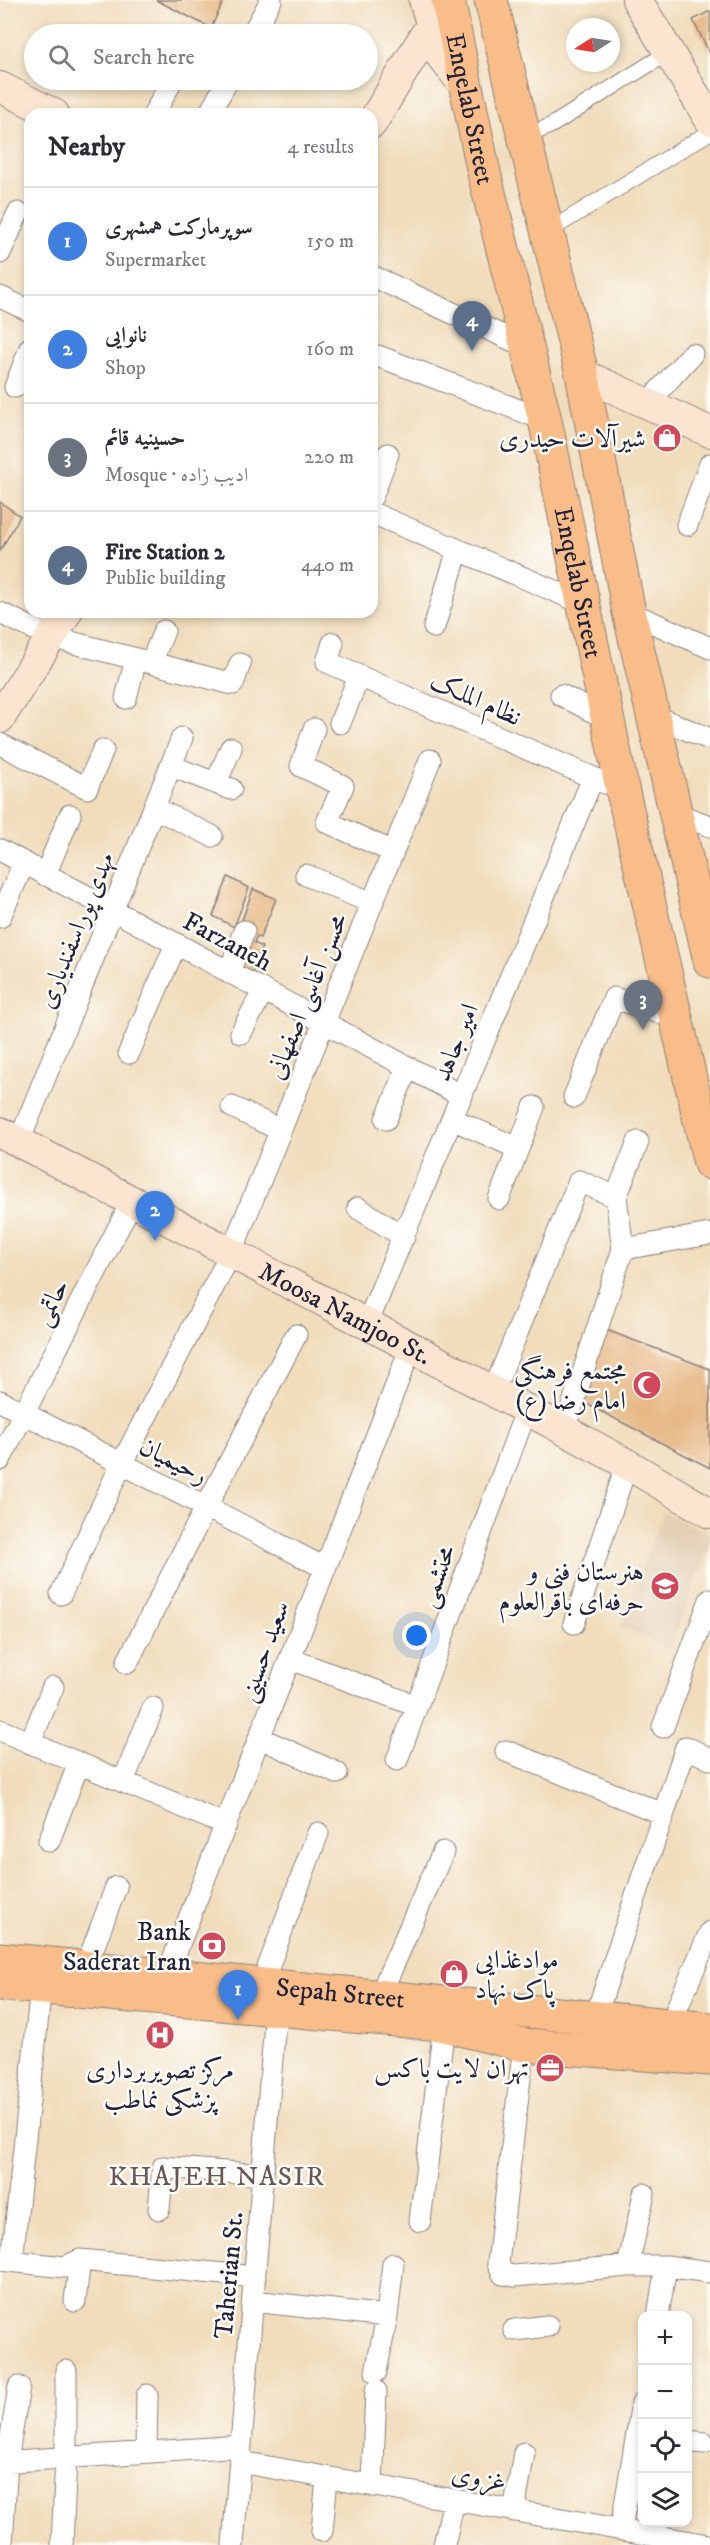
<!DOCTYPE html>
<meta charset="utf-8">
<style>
body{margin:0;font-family:"IM FELL DW Pica",Amiri,serif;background:#f2f2f3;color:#2b2b33}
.controls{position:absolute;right:18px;bottom:18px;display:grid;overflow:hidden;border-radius:12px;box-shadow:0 3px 9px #0003}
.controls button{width:54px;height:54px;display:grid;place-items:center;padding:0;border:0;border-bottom:2px solid #e1e1e2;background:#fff;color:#2b2b33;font:30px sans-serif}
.compass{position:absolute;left:566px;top:18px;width:54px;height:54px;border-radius:50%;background:#fff;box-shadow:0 3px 9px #0003;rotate:258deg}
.you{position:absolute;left:417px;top:1636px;width:21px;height:21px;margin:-15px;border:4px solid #fff;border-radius:50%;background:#1a73e8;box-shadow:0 0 0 9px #1a73e833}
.badge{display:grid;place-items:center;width:39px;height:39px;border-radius:50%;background:#d1495b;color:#fff;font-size:20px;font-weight:700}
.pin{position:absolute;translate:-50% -50px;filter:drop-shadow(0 2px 3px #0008)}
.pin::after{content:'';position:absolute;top:32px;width:21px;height:18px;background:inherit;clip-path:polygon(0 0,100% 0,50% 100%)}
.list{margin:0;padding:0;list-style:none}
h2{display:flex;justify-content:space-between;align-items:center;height:78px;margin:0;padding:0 24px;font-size:26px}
h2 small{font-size:20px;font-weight:400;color:#7c7c81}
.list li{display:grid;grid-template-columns:39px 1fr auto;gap:18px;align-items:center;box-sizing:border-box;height:108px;padding:0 24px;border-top:2px solid #e1e1e2}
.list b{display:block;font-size:22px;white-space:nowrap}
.list p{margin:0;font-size:20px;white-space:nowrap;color:#7c7c81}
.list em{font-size:20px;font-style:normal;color:#7c7c81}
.icon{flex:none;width:33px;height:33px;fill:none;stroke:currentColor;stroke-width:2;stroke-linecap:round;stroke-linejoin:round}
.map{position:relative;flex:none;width:710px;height:2545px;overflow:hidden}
.search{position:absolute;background:#fff;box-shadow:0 3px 9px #0003;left:24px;top:24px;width:354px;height:66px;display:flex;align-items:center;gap:15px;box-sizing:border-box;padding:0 21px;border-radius:33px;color:#7c7c81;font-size:22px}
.panel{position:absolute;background:#fff;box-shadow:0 3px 9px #0003;left:24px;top:108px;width:354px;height:510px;border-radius:18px}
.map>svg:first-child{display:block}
.built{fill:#e5d0b6}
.building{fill:#e7b987}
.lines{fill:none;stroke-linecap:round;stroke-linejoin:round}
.pedestrian-casing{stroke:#8a807c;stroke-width:17}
.minor-casing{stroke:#8a807c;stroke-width:23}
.secondary-casing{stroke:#8a807c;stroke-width:32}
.primary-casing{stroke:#8a807c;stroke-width:35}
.pedestrian{stroke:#fff;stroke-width:15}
.minor{stroke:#fff;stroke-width:21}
.secondary{stroke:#fce5d0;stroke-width:30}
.primary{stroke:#f8bd89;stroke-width:33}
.labels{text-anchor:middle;stroke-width:5;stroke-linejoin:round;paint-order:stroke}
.street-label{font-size:26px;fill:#22223b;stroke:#fdfcf7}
.poi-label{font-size:26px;fill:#22223b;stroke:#fdfcf7;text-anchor:end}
.neighbourhood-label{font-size:27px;letter-spacing:1.5px;fill:#675756;stroke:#fdfcf7}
</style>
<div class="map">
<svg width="710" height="2545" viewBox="0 0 710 2545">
<rect width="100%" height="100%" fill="#fdfcf7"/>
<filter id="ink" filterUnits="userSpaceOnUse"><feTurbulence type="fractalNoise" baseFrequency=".0167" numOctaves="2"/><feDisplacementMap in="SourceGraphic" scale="12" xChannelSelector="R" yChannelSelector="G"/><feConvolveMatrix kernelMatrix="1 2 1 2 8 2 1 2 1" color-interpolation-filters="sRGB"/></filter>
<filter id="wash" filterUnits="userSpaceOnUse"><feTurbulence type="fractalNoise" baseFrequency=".008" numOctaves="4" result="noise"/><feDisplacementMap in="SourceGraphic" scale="24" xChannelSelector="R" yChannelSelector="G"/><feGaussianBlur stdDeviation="1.35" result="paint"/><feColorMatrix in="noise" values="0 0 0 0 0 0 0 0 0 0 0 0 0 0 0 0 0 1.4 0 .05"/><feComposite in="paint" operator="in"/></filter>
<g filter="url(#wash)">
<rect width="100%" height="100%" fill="#f1ddbc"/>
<path class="built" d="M663,1512l47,21v13l-41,103 -48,-23z"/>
<g id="blocks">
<path class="building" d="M156,0h68l-13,28z
M710,11v43l-17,-34z
M0,502l20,14 -20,35z
M228,877l21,11 -15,39 -21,-11z
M253,889l23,10 -16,39 -3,-2 -3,7 8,4 -12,33 -16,-9 6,-45z
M601,1328l109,41v99l-131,-68z"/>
</g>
</g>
<g filter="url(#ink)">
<use href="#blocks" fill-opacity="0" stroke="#8a807c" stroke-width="1.5"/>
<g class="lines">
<g class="pedestrian-casing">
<path id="pedestrian" d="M523,138l29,-13 117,-73
M547,232l163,-100"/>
</g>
<g class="minor-casing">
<path id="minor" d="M252,34l19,-34
M154,114l18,-34
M209,114l19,-34
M0,253l18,-40
M372,276l157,72
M0,297l30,14
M378,356l167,64
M15,387l15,-39
M647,404l45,-50
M372,497l16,-43
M372,513l213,91
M687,525l23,-61
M629,612l81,36
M0,613l51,24 182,47 7,-20
M434,627l24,-77
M333,643l-6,19 278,121
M151,663l13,-32
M561,695l48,25
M126,698l10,-39
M654,716l56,23
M340,723l19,-47
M314,729l-13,37 42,20 -16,36 66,30
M0,744l87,44 16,-38
M171,766l60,23
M216,783l15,-35
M154,808l58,28
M677,814l33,12
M0,850l462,246
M45,875l25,-60
M306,875l66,28
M0,917l24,-54
M229,973l15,-42
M241,1033l22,-42
M129,1053l47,-109
M574,1097l40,-99 62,20
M232,1107l48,23
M386,1119l22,-52
M452,1119l65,29
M19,1142l163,-404
M616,1197l22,-55
M499,1199l35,-92
M358,1208l46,29
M367,1324l225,-544
M493,1392l86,-211 37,16 7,52
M0,1401l323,166
M564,1431l59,-182 87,-15
M0,1460l132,-259
M61,1594l61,-131 109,-210 199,-493
M574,1623l53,-159
M290,1659l127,47
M127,1663l79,-156 90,-172
M663,1727l47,-127
M0,1730l226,95
M260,1738l77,35
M30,1743l23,-56
M506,1751l157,63
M397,1760l129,-349
M123,1782l30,-74
M49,1841l30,-78
M86,1967l30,-80
M167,1975c82,-209 161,-419 244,-628
M262,1984l56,-151
M380,1995l63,-143
M600,2003l86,-256 24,12
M677,2008l33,-76
M524,2045l-26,218 5,11 11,2 114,-10h38l44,6
M159,2209l4,-42 100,8
M420,2221l24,-196
M0,2260l65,7 15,-7 175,17
M12,2261l29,-274
M628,2266l16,-72
M75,2301l5,-41
M253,2301l134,15
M658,2316l8,-50
M514,2330l34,-4
M376,2372l11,-56 6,-52
M688,2441l16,2
M146,2452l1,-57
M0,2462l241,-16
M240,2462l468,83
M372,2486l4,-95
M514,2511l10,-58
M621,2529l21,-126
M322,2531l5,-53
M2,2545l5,-84 12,-74
M62,2545l4,-87v-87
M233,2545l43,-536
M444,2545l10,-45"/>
</g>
<g class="secondary-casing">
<g id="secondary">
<path d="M424,0l17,56 25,31"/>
<path d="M637,0l73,120"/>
<path d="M0,87l54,27"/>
<path d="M372,123l59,-98"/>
<path d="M582,374l128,58"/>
<path d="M0,718l67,-106"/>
<path id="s1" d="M0,1132l411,215 216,117 83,49"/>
</g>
</g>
<g class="primary-casing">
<g id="primary">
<path id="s2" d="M448,0l36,173 61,247 77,368 88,375"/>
<path d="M491,0l91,374 47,238 81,349"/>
<path id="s3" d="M0,1959l710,70"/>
<path d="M0,1984l440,40"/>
<path d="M444,2025l80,20 186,14"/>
</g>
</g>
<use href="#pedestrian" class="pedestrian"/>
<use href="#minor" class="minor"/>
<use href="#secondary" class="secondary"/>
<use href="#primary" class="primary"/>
</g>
</g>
<defs>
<g id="shop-disc" transform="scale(1.5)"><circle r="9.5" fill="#d1495b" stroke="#fdfcf7"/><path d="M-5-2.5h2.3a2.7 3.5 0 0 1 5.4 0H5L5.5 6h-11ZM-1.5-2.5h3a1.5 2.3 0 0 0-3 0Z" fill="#fff"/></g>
<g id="mosque-disc" transform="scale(1.5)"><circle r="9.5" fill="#d1495b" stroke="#fdfcf7"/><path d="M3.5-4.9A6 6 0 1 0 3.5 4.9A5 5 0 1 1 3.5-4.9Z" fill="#fff"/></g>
<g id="school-disc" transform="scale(1.5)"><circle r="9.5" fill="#d1495b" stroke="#fdfcf7"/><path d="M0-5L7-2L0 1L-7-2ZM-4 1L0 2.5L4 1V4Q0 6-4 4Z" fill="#fff"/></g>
<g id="bank-disc" transform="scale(1.5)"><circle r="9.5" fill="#d1495b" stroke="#fdfcf7"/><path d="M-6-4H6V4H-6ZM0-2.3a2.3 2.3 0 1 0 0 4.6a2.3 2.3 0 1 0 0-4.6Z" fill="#fff"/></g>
<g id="hospital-disc" transform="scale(1.5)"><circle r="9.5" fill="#d1495b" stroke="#fdfcf7"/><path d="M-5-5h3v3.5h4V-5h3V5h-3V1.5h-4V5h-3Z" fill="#fff"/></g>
<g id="office-disc" transform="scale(1.5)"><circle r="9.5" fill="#d1495b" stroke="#fdfcf7"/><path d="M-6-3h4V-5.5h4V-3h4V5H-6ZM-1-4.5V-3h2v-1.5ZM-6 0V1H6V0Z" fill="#fff"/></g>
</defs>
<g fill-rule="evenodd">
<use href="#shop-disc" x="667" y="438"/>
<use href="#mosque-disc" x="647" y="1385"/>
<use href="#school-disc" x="665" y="1586"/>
<use href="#bank-disc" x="212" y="1946"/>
<use href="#shop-disc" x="454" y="1974"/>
<use href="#hospital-disc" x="160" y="2035"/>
<use href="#office-disc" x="550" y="2068"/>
</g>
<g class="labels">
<g class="street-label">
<text dy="9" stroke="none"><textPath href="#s2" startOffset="111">Enqelab Street</textPath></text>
<text dy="9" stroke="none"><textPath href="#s2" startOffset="597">Enqelab Street</textPath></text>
<text transform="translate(476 698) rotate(24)" y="9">نظام الملک</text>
<text transform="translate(75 930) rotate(-68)" y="9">مهدی پوراسفندیاری</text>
<text transform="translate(228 941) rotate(28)" y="9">Farzaneh</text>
<text transform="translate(306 996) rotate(-68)" y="9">محسن آغاسی اصفهانی</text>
<text transform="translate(455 1042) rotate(-68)" y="9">امیر جاهد</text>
<text transform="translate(50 1302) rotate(-63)" y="9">حاتمی</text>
<text dy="9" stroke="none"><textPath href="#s1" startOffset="390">Moosa Namjoo St.</textPath></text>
<text transform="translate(174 1460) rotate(27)" y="9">رحیمیان</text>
<text transform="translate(436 1576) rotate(-70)" y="9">محتشمی</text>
<text transform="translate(263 1651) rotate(-70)" y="9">سعید حسینی</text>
<text dy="9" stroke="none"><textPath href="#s3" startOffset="342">Sepah Street</textPath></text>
<text transform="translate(228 2275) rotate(-85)" y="9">Taherian St.</text>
<text transform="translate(479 2477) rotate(10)" y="9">غزوی</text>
</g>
<g class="poi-label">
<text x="646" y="447">شیرآلات حیدری</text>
<text x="626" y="1379">مجتمع فرهنگی<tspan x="626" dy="30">امام رضا (ع)</tspan></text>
<text x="644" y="1580">هنرستان فنی و<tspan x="644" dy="30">حرفه‌ای باقرالعلوم</tspan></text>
<text x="191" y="1940">Bank<tspan x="191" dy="30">Saderat Iran</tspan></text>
<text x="475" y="1968" text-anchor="start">موادغذایی<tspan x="475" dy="30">پاک نهاد</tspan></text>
<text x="529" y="2077">تهران لایت باکس</text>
<text x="160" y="2078" text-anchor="middle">مرکز تصویربرداری<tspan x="160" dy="30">پزشکی نماطب</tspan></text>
</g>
<g class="neighbourhood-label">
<text x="217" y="2185">KHAJEH NASIR</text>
</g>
</g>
</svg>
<div class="controls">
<button>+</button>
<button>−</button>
<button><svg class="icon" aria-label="locate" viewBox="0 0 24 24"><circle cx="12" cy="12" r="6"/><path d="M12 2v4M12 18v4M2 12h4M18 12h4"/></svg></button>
<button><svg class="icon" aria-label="layers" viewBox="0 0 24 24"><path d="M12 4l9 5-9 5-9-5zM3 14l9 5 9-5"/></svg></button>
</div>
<svg class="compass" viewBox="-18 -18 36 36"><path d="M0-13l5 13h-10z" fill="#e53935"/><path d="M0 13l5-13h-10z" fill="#7c7c81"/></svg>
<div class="you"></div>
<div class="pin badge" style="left:238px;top:2020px;background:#3f7fe0">1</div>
<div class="pin badge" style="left:155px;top:1241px;background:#3f7fe0">2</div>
<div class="pin badge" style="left:643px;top:1030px;background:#6b7280">3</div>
<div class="pin badge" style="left:472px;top:351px;background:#5c6f8a">4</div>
<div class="search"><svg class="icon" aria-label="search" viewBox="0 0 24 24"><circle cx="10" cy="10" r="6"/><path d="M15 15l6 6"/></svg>Search here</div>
<section class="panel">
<h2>Nearby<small>4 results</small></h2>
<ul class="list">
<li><span class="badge" style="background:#3f7fe0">1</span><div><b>سوپرمارکت همشهری</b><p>Supermarket</p></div><em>150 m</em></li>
<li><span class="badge" style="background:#3f7fe0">2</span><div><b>نانوایی</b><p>Shop</p></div><em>160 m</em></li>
<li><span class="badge" style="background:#6b7280">3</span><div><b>حسینیه قائم</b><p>Mosque · ادیب زاده</p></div><em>220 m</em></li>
<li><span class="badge" style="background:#5c6f8a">4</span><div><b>Fire Station 2</b><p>Public building</p></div><em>440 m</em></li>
</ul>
</section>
</div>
